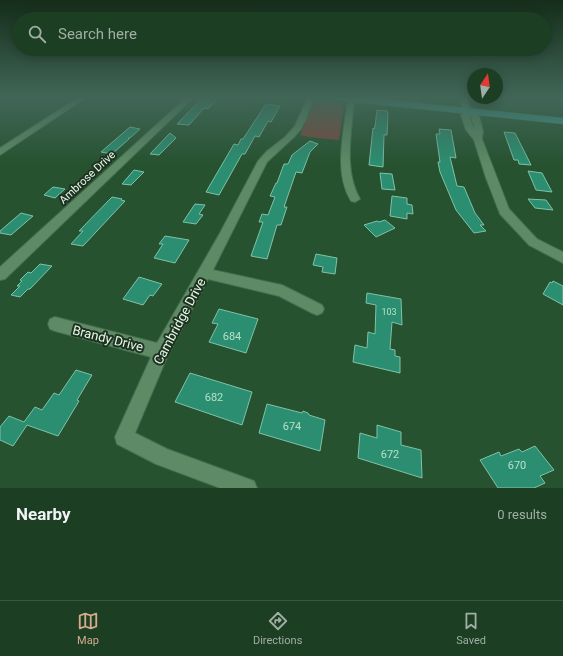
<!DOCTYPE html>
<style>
body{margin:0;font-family:Roboto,sans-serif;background:#294930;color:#f1f3f6}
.compass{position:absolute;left:467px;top:68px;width:36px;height:36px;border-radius:50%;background:#1c3e23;box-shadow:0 2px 10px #0003;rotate:13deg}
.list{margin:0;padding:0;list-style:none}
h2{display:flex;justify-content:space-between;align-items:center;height:52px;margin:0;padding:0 16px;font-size:17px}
h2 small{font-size:13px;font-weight:400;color:#a0aea6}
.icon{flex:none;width:22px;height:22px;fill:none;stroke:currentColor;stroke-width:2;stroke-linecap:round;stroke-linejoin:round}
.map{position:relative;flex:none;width:563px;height:488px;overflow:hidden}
.search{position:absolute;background:#1c3e23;box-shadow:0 2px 10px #0003;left:12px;right:12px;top:12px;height:44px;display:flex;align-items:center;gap:10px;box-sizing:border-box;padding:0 14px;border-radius:22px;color:#a0aea6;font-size:15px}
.sheet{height:112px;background:#1c3e23}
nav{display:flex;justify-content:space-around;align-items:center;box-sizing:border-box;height:56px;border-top:1px solid #3a5741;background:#1c3e23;font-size:11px;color:#a0aea6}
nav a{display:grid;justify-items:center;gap:2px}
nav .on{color:#d6ab8b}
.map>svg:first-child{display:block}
.green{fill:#7e453d}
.building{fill:#2b8e70;stroke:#80c2a9}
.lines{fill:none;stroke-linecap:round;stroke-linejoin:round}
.minor-casing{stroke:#456e4f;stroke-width:2}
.major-casing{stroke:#456e4f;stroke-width:1}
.minor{fill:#5e8b65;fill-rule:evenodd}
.major{fill:#3e9a94;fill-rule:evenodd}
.labels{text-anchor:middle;stroke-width:4;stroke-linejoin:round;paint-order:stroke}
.number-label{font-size:9px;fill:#b5e0c8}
.street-label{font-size:11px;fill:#e3fbe5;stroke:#1f3222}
.near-number-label{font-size:11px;fill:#b5e0c8}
.near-street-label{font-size:13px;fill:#e3fbe5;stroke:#1f3222}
</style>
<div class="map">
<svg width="563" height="488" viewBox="0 0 563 488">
<rect width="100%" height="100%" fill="#26522f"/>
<path class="green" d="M345,97h74l1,9z
M315,99l23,2 6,2 -5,37 -30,-3 -9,-2z"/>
<path class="building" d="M203,97h16l-11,12 -4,-1 -15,17 -12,-1z
M266,104l14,2 -9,16 -3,-1 -9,16 -4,-1 -10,18h-3l-23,41 -13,-3 28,-48 4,1 3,-6h2z
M377,110l10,1 1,3 -1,21h-3l-1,32 -14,-2 4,-37 1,1 1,-3z
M130,127l10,2 -10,9h-2l1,1 -17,15 -11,-2z
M439,129l12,1 5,28 -6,-1 7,29 7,1 11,26 9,12h-4l6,6 -12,2 -18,-23 -16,-38 -2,-10h2l-4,-28h4z
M504,132l11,1 16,32 -12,-1 -1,-4h-4z
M170,133l6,5 -17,17 -9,-1z
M310,141l8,3 -8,8 -8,21 -6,-1 -12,35h3l-6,18h-4l-10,34 -16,-3 12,-34h-4l3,-8 6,1 7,-18 -5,-1 6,-13h1l7,-19h4l4,-9z
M134,170l10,2 -13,13 -9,-1z
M528,171l14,2 10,19 -16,-2z
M380,173l12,1 3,16 -13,-1z
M53,187l12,2 -10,9 -11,-3z
M392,196l15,2v6l5,1 1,9 -6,-1v6l-17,-3z
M112,197l10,2 -1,1 4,1 -42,45 -12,-2 12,-13h-4z
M528,199l18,1 7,10 -18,-2z
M195,204l10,1 -6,9 4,1 -7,9 -13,-2z
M21,213l12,3 -22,19 -11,-2v-2z
M385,220l10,8 -19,9 -12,-12 13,-4 2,1z
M165,236l24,4 -14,23 -21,-5 9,-14h-4z
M316,254l21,4 -2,16 -13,-2 1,-5 -10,-2z
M40,264l12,2 -22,23h-2l-8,8 -9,-2 9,-9h-3l5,-5 -2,-1 8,-8 3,1z
M139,277l23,7 -9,12 -3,-1 -7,10 -20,-6z
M553,281l10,5v19l-20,-11 7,-12 2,1z
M367,293l34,6 1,26 -10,-3 -2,27 5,1v6l5,1v16l-47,-11 2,-17 12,3 1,-16 7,2 1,-29 -10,-2z
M219,309l39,10 -12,34 -37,-11 9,-18 -6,-1z
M76,370l16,5 -15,25 2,1 -21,35 -31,-11 -14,21 -13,-6v-13l9,-11 15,6 11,-15 7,3 12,-17 5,2z
M190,373l62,19 -10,33 -67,-23z
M267,404l35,9 1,-2 5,2 1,2 16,5 -5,31 -61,-18z
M377,425l24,7v13l20,5 1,28 -64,-20 2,-25 17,5z
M535,446l19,24 -14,6 5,7 -11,5h-36l-18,-28 19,-8 2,4 18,-7 3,3z"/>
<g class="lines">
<g class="minor-casing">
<path id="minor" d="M79,97h8l-87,58v-7z
M187,97h7l-189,182 -5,1v-13z
M308,97h6l-8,22 -5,10 -7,8 -27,25 -54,108 69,15 40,20 2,4 -2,4 -5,2 -5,-2 -33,-17 -71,-17 -41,78 -32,76 32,16 87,32 3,7h-37l-64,-24 -39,-20 -2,-7 36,-80 -96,-26 -5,-2 -2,-5 2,-5 5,-2 102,26 63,-110 38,-72 9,-10 18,-14 10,-11z
M352,97l2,2c-2,32 -11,71 6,100l-5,3 -4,-1c-18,-29 -7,-69 -3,-102z
M460,97h6l4,13 9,6 4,15 -1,8 27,70 28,30 26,13v11l-34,-18 -29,-31 -14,-36 -12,-38 -8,-10 -5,-15 2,-4zM469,115l2,2 4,13 -1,-1z
M557,97h6v5z"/>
</g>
<g class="major-casing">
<path id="major" d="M331,97h30l202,21v6l-228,-24z"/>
</g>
<use href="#minor" class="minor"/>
<use href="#major" class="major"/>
</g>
<linearGradient id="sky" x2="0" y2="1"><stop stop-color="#152d1a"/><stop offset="0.59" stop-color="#416658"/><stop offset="1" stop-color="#416658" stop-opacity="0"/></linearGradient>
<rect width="563" height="165" fill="url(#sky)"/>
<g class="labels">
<g class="number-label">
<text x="389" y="315">103</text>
</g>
<g class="street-label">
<text transform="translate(87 177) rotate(-43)" y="4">Ambrose Drive</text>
</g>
<g class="near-number-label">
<text x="232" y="340">684</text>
<text x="214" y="401">682</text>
<text x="292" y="430">674</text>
<text x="390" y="458">672</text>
<text x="517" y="469">670</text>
</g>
<g class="near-street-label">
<text transform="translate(179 321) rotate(-62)" y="5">Cambridge Drive</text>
<text transform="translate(108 338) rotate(14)" y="5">Brandy Drive</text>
</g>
</g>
</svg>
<svg class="compass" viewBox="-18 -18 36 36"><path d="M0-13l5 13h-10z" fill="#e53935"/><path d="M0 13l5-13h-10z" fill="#a0aea6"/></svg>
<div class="search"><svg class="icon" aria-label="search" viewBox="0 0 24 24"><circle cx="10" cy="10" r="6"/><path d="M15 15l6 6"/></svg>Search here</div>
</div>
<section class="sheet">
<h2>Nearby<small>0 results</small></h2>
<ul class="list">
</ul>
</section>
<nav>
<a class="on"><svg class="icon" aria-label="map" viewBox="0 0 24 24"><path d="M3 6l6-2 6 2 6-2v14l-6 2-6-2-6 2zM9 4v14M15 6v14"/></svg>Map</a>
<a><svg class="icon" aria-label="directions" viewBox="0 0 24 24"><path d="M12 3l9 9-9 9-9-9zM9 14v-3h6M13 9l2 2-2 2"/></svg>Directions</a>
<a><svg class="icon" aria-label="saved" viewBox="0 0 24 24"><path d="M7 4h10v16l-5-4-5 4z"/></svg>Saved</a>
</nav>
